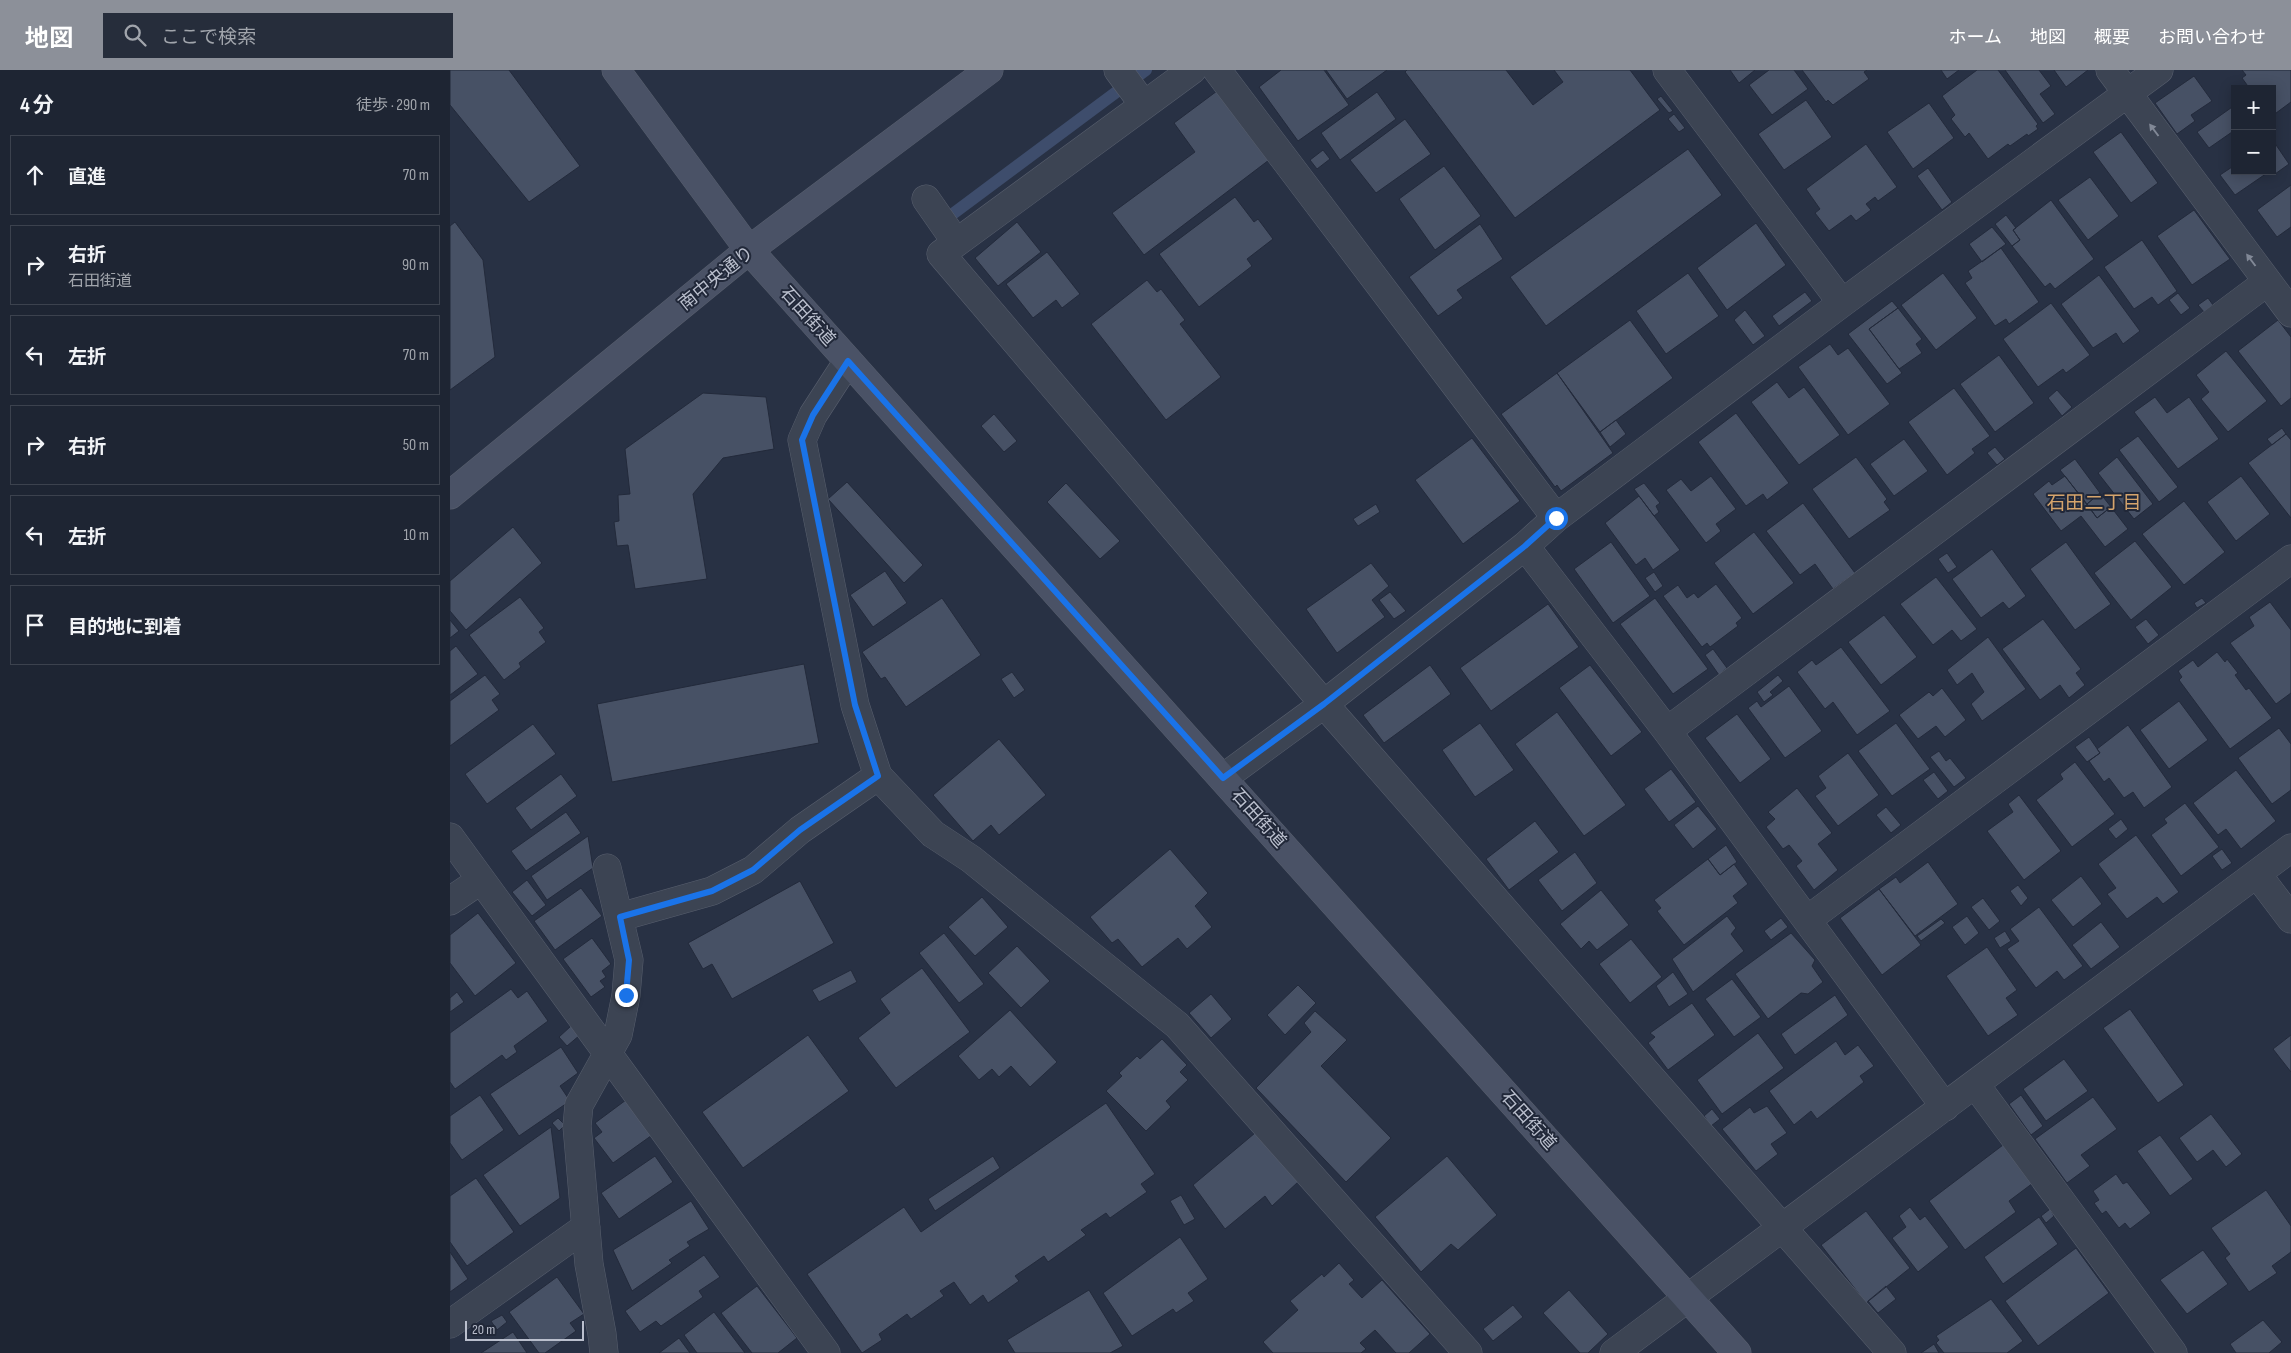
<!DOCTYPE html>
<html lang="ja">
<meta charset="utf-8">
<style>
body{margin:0;font-family:"Sofia Sans Condensed","Noto Sans JP",sans-serif;background:#262d3b;color:#f1f3f6}
.controls{position:absolute;right:15px;top:15px;display:grid;overflow:hidden;border-radius:0px;box-shadow:0 2px 12px #0003}
.controls button{width:45px;height:45px;display:grid;place-items:center;padding:0;border:0;border-bottom:1px solid #3c424e;background:#1e2533;color:#f1f3f6;font:25px sans-serif}
.scale{position:absolute;left:15px;bottom:12px;width:119px;box-sizing:border-box;padding-left:5px;border:2px solid #babfcd;border-top:0;font-size:14px;line-height:18px;white-space:nowrap;color:#babfcd;-webkit-text-stroke:4px #212839;paint-order:stroke}
.stop{position:absolute;width:15px;height:15px;margin:-11px;border:4px solid #1a73e8;border-radius:50%;background:#fff}
.stop.end{background:#1a73e8;border-color:#fff;box-shadow:0 1px 5px #0008}
.list{margin:0;padding:0;list-style:none}
h2{display:flex;justify-content:space-between;align-items:center;height:65px;margin:0;padding:0 20px;font-size:21px}
h2 small{font-size:16px;font-weight:400;color:#a1a5ac}
.list li{display:grid;grid-template-columns:32px 1fr auto;gap:15px;align-items:center;box-sizing:border-box;height:80px;margin:0 10px 10px;padding:0 10px;border:1px solid #3c424e;border-radius:0px}
.list b{display:block;font-size:19px;white-space:nowrap}
.list p{margin:0;font-size:16px;white-space:nowrap;color:#a1a5ac}
.list em{font-size:16px;font-style:normal;color:#a1a5ac}
.icon{flex:none;width:28px;height:28px;fill:none;stroke:currentColor;stroke-width:2;stroke-linecap:round;stroke-linejoin:round}
.map{position:relative;flex:none;width:1841px;height:1283px;overflow:hidden}
header{display:flex;align-items:center;gap:30px;box-sizing:border-box;height:70px;padding:0 25px;background:#8c9099;color:#fff}
header strong{font-size:24px}
nav{display:flex;gap:28px;margin-inline-start:auto;font-size:18px}
.search{width:350px;height:45px;background:#262d3b;display:flex;align-items:center;gap:12px;box-sizing:border-box;padding:0 18px;border-radius:0px;color:#a1a5ac;font-size:19px}
main{display:flex}
aside{flex:1;background:#1e2533}
.map>svg:first-child{display:block}
.lines{fill:none;stroke-linecap:round;stroke-linejoin:round}
.stream{stroke:#3e4d6c;stroke-width:12}
.building{fill:#475165;stroke:#232a3b}
.street-casing{stroke:#585f6e;stroke-width:29}
.secondary-casing{stroke:#585f6e;stroke-width:29}
.street{stroke:#3c4453;stroke-width:28}
.secondary{stroke:#4a5266;stroke-width:28}
.oneway{fill:#818896}
.route{stroke:#1a73e8;stroke-width:6}
.labels{text-anchor:middle;stroke-width:4;stroke-linejoin:round;paint-order:stroke}
.street-label{font-size:18px;fill:#babfcd;stroke:#212839}
.neighbourhood-label{font-size:19px;fill:#d5a46c;stroke:#212839}
</style>
<header>
<strong>地図</strong>
<div class="search"><svg class="icon" aria-label="search" viewBox="0 0 24 24"><circle cx="10" cy="10" r="6"/><path d="M15 15l6 6"/></svg>ここで検索</div>
<nav><a>ホーム</a><a>地図</a><a>概要</a><a>お問い合わせ</a></nav>
</header>
<main>
<aside>
<h2>4 分<small>徒歩 · 290 m</small></h2>
<ul class="list">
<li><svg class="icon" aria-label="ahead" viewBox="0 0 24 24"><path d="M12 20V5M6 11l6-6 6 6"/></svg><div><b>直進</b></div><em>70 m</em></li>
<li><svg class="icon" aria-label="right" viewBox="0 0 24 24"><path d="M7 20v-9h11M14 6l5 5-5 5"/></svg><div><b>右折</b><p>石田街道</p></div><em>90 m</em></li>
<li><svg class="icon" aria-label="left" viewBox="0 0 24 24"><path d="M17 20v-9H6M10 6l-5 5 5 5"/></svg><div><b>左折</b></div><em>70 m</em></li>
<li><svg class="icon" aria-label="right" viewBox="0 0 24 24"><path d="M7 20v-9h11M14 6l5 5-5 5"/></svg><div><b>右折</b></div><em>50 m</em></li>
<li><svg class="icon" aria-label="left" viewBox="0 0 24 24"><path d="M17 20v-9H6M10 6l-5 5 5 5"/></svg><div><b>左折</b></div><em>10 m</em></li>
<li><svg class="icon" aria-label="arrive" viewBox="0 0 24 24"><path d="M6 21V4h12l-3 4 3 4H6"/></svg><div><b>目的地に到着</b></div></li>
</ul>
</aside>
<div class="map">
<svg width="1841" height="1283" viewBox="0 0 1841 1283">
<rect width="100%" height="100%" fill="#283144"/>
<g class="lines">
<path class="stream" d="M504,143l192,-143"/>
</g>
<path class="building" d="M0,0h59l71,96 -51,36 -79,-97z
M831,0h43l25,35 -51,36 -39,-54z
M876,0h61l-40,29z
M957,0h99l27,35 30,-23 -9,-12h76l30,40 -145,108 -110,-146z
M1280,0h25l-16,13z
M1319,0h25l14,19 -36,26 -23,-30z
M1352,0h65l-3,2 5,7 -36,26 -5,-5 -2,2z
M1491,0h18l-12,9z
M1527,0h21l40,54 -2,2 2,3 -10,7 -1,-2 -17,12 -2,-2 -20,15 -19,-26 -4,4 -14,-18 4,-4 -13,-19z
M1555,0h34l12,16 -11,8 15,20 -12,9z
M1604,0h34l-22,17z
M1792,0h49v32l-19,14v-27h-22l-8,-11 4,-3z
M1744,6l18,25 -21,14 4,6 -18,13 -22,-31z
M767,21l52,69 -125,95 -32,-42 83,-61 -21,-29z
M927,22l19,27 -56,41 -19,-27z
M1211,26l12,15 -4,2 -12,-14z
M1356,30l26,37 -48,33 -26,-36z
M1479,33l25,35 -41,31 -26,-37z
M1785,35v30l-3,-3 -23,16 -12,-16z
M1224,44l11,14 -6,4 -11,-13z
M955,49l26,35 -55,39 -26,-33z
M1671,62l37,51 -27,20 -38,-51z
M1822,69l17,25 -14,10 -3,-3z
M1416,74l31,43 -19,14 -3,-4 -9,7 5,6 -15,11 -5,-6 -22,16 -14,-18 5,-4 -14,-20z
M1238,79l34,46 -176,131 -36,-49z
M873,80l7,9 -13,10 -7,-9z
M1785,95v6h35l-35,24 -15,-20z
M994,96l37,50 -46,34 -36,-51z
M1478,98l24,34 -10,8 -25,-34z
M1640,107l29,39 -31,24 -30,-40z
M1841,115v42l-14,10 -20,-27z
M785,127l19,25 4,-3 15,20 -26,20 5,7 -53,41 -40,-53z
M1601,130l43,59 -39,30 -5,-6 -5,4 -33,-41 8,-6 -7,-10z
M1744,140l36,49 -38,26 -35,-49z
M1556,145l10,13 -3,2 7,10 -8,6 -17,-22z
M5,152l28,38 12,97 -45,33v-164z
M567,152l24,30 -43,34 -23,-28z
M1306,153l30,42 -59,45 -30,-42z
M1030,154l23,35 -46,31 6,8 -25,18 -29,-39z
M1542,157l14,17 -24,18 -13,-18z
M1692,170l35,51 -19,14 -6,-8 -18,12 -30,-42z
M1551,178l38,54 -30,22 -3,-5 -11,7 -30,-43 7,-5 -4,-7z
M597,182l33,42 -18,14 -6,-8 -23,18 -27,-34z
M1238,203l31,43 -53,38 -30,-43z
M1493,203l34,45 -41,32 -35,-45z
M1649,205l41,56 -17,13 -7,-11 -23,15 -32,-44z
M697,210l10,12 4,-3 24,31 -5,4 41,53 -55,43 -75,-96z
M1355,222l7,9 -33,25 -7,-10z
M1728,223l12,15 -9,7 -12,-15z
M1758,228l5,7 -9,7 -6,-7z
M1442,231l6,7 -29,21 33,44 -15,11 -39,-50z
M1601,233l39,52 -24,18 -3,-4 -25,18 -35,-48z
M1448,238l24,31 -6,5 6,9 -23,16 -30,-40z
M1295,240l20,26 -12,9 -19,-25z
M1180,250l43,58 -73,54 -43,-59z
M1828,250l13,17v61l-10,8 -43,-55z
M1380,274l8,11 10,-7 42,56 -42,31 -50,-68z
M1776,281l41,50 -39,31 -27,-33 8,-7 -13,-17z
M1549,285l35,48 -39,29 -35,-48z
M1107,303l56,80 -52,38 -4,-6 -2,2 -54,-73z
M1327,312l12,16 15,-11 36,48 -41,30 -48,-63z
M1504,318l36,48 -18,13 3,4 -28,22 -39,-53z
M1607,320l15,17 -10,9 -14,-18z
M253,323l63,4 8,52 -51,9 -30,36 14,85 -72,10 -7,-44 -11,1 -3,-24 5,-1 -1,-26 12,-1 -5,-45z
M1705,327l12,16 22,-16 30,42 -41,30 -44,-57z
M1286,343l53,70 -22,17 -4,-6 -17,12 -48,-64z
M544,344l23,27 -13,11 -23,-26z
M1166,350l10,14 -16,13 -10,-15z
M1832,358l4,6 -14,11 -5,-6z
M1836,364l5,6v78l-43,-55z
M1688,366l40,51 -19,15 -40,-52z
M1022,368l48,63 -57,43 -48,-64z
M1454,369l24,32 -34,25 -24,-32z
M1545,377l10,12 -8,6 -10,-12z
M1406,387l31,42 -3,3 6,8 -41,29 -37,-50z
M1667,387l36,47 -19,15 -36,-46z
M1625,389l25,34 -13,11 -27,-34z
M1261,406l25,33 -20,15 5,7 -15,12 -40,-53 15,-11 10,12z
M1615,406l32,42 14,-11 17,22 -23,18 -24,-31 -20,15 -28,-37 16,-13 3,4z
M1791,406l29,38 -34,27 -29,-39z
M397,412l76,83 -19,18 -76,-84z
M616,413l54,58 -20,18 -53,-57z
M1194,413l16,20 -4,3 3,6 -5,4 -20,-27z
M1650,423l11,14 -14,11 -10,-14z
M1189,426l41,54 -27,20 -8,-12 -9,7 -31,-42z
M1734,431l41,51 -41,33 -42,-51z
M1353,433l52,70 -22,16 -18,-25 -15,11 -34,-44z
M926,434l4,8 -22,14 -5,-7z
M63,457l29,36 -76,67 -16,-19v-30z
M1304,462l40,51 -41,31 -39,-51z
M1685,471l37,46 -41,33 -37,-47z
M1161,472l39,54 -37,27 -39,-54z
M1616,472l45,62 -36,26 -45,-61z
M1542,479l34,47 -17,13 -6,-7 -22,16 -29,-39z
M1497,483l10,14 -9,6 -10,-14z
M921,493l18,23 -17,14 13,17 -48,36 -31,-44z
M435,501l22,32 -34,24 -23,-32z
M1204,502l9,14 -8,6 -10,-14z
M1486,507l41,52 -16,12 -9,-11 -19,15 -33,-41z
M1266,514l26,34 -6,5 2,3 -28,21 -3,-4 -5,4 -39,-51 15,-11 9,13 7,-5 4,5z
M940,522l16,19 -12,8 -15,-19z
M70,527l24,31 -5,4 7,10 -27,21 2,4 -17,13 -35,-45z
M492,528l39,57 -75,52 -21,-30 -4,2 -19,-27z
M1205,528l53,71 -35,25 -53,-70z
M1752,528l4,5 -9,5 -3,-5z
M1820,532l21,28v63l-15,11 -46,-61 24,-17 -5,-9z
M1098,534l31,43 -88,64 -31,-43z
M1434,545l33,42 -36,28 -33,-43z
M1593,549l38,50 -5,4 9,12 -16,13 -9,-13 -20,15 -38,-51z
M1696,549l13,16 -11,9 -13,-17z
M0,550l9,11 -9,7z
M1538,567l38,52 -44,32 -11,-17 13,-12 -12,-19 -15,12 -10,-15z
M6,576l22,28 -28,21v-44z
M1391,577l49,64 -33,24 -24,-33 -8,7 -28,-37 15,-12 4,5z
M1263,579l14,19 -8,7 -14,-20z
M1767,582l8,10 2,-3 11,14 -3,2 11,15 3,-2 23,30 -42,31 -51,-69 3,-3 -4,-6 15,-11 5,7z
M354,594l15,79 -207,39 -15,-78z
M980,595l21,29 -67,49 -21,-28z
M1140,595l52,67 -31,24 -52,-68z
M562,602l13,18 -11,8 -13,-19z
M35,605l15,19 -8,6 7,10 -49,36v-45z
M1328,605l5,6 -13,11 3,3 -9,7 -7,-10z
M1339,616l33,45 -37,27 -37,-50 9,-7 4,6z
M1492,618l24,32 -21,17 -9,-11 -18,13 -19,-24 30,-23 4,4z
M1729,631l29,39 -39,29 -29,-39z
M1107,642l69,93 -42,31 -69,-92z
M1287,644l34,45 -31,24 -35,-45z
M1030,653l34,47 -39,27 -33,-47z
M1446,653l34,46 -38,27 -34,-45z
M83,654l23,30 -69,50 -22,-30z
M1678,655l44,62 -28,21 -11,-16 -9,6 -15,-20 -5,4 -15,-21 11,-8 -3,-4z
M1829,658l12,16v46l-19,14 -34,-46z
M1639,667l11,16 -13,9 -12,-15z
M549,669l47,56 -47,40 -8,-10 -18,16 -40,-46z
M1489,681l7,10 4,-3 16,20 -12,9 -24,-30z
M1398,683l31,42 -41,31 -23,-30 11,-8 -8,-12z
M1625,692l40,52 -43,33 -36,-47 27,-21 -3,-5z
M1221,699l25,33 -27,20 -25,-33z
M1786,700l40,51 -35,28 -15,-20 -8,6 -25,-32z
M1484,702l14,19 -10,8 -15,-19z
M111,704l16,22 -46,34 -16,-22z
M1347,718l35,45 -14,11 20,26 -24,20 -18,-24 6,-5 -13,-16 -6,4 -17,-22 9,-8 -7,-7z
M1569,725l42,56 -37,29 -37,-49 26,-19 -5,-8z
M1735,733l34,44 -38,29 -30,-41 16,-12 -3,-4z
M1248,736l19,23 -24,20 -19,-24z
M1436,737l15,18 -10,8 -15,-18z
M116,742l15,21 -55,38 -15,-20z
M1671,749l7,10 -12,10 -8,-10z
M1085,751l24,31 -50,38 -23,-31z
M1686,765l43,57 -16,12 -6,-7 -30,22 -20,-25 9,-6 -18,-24z
M138,766l5,32 -46,32 -16,-24z
M1276,775l11,17 -17,13 -12,-16z
M720,779l38,44 -13,13 17,21 -25,22 -9,-11 -36,29 -24,-28 -6,4 -22,-26z
M1772,779l10,14 -10,7 -10,-14z
M1125,782l22,31 -35,28 -24,-31z
M1258,789l12,16 14,-11 14,20 -15,12 5,7 -54,42 -27,-34 4,-3 -7,-8z
M1478,792l30,42 -43,32 -36,-47 17,-12 4,6z
M1631,806l21,28 -29,23 -22,-27z
M77,810l19,25 -14,11 -20,-24z
M350,811l34,62 -102,56 -20,-35 -9,5 -15,-26z
M1568,815l10,13 -7,8 -11,-15z
M131,818l21,28 -47,34 -21,-29z
M1429,819l42,56 -39,30 -42,-57z
M1151,820l28,35 -32,25 -8,-9 -8,8 -21,-25z
M532,827l26,30 -33,29 -27,-29z
M1533,828l17,23 -11,9 -18,-23z
M1589,837l44,59 -19,14 -7,-9 -21,17 -29,-39 12,-8 -9,-12z
M28,843l38,50 -41,33 -25,-33v-28z
M1277,846l9,12 -5,6 13,17 -51,41 -21,-33z
M1517,846l12,17 -14,12 -13,-18z
M1331,848l7,9 -17,13 -7,-9z
M1491,849l4,4 -24,18 -4,-5z
M1651,852l19,25 -29,22 -19,-24z
M1555,861l6,10 -11,7 -6,-10z
M494,863l40,51 -25,19 -40,-50z
M1341,863l24,27 -3,6 11,16 -15,12 -7,-1 -33,26 -33,-45z
M142,868l19,26 -9,7 4,6 -6,4 5,6 -14,10 -28,-38z
M1181,869l31,38 -32,26 -31,-39z
M567,876l33,35 -29,27 -33,-35z
M1537,877l30,43 -11,8 12,17 -30,21 -42,-60z
M472,898l48,64 -74,56 -38,-50 32,-25 -10,-14z
M401,900l6,12 -38,20 -7,-12z
M1223,902l15,22 -19,13 -13,-21z
M1282,909l29,38 -27,20 -29,-38z
M848,915l18,18 -31,32 -18,-20z
M61,919l7,9 9,-7 21,30 -34,25 3,6 -11,8 -4,-5 -47,34 -5,-7v-49z
M7,922l7,10 -14,10v-14z
M761,924l21,25 -21,19 -22,-25z
M1385,925l13,20 -53,40 -14,-21z
M1242,933l23,32 -47,35 -20,-27 7,-6 -5,-4z
M1680,939l54,76 -26,18 -55,-75z
M560,940l47,52 -27,25 -19,-21 -12,11 -7,-8 -13,11 -21,-24z
M865,941l32,29 -26,26 70,72 -45,44 -90,-94 55,-56 -7,-9z
M121,956l9,9 -13,11 -8,-9z
M1308,963l26,35 -62,46 -25,-34z
M358,965l41,56 -106,77 -41,-56z
M1841,965v37l-18,-23z
M712,969l25,26 -7,7 8,8 -22,21 5,6 -25,24 -40,-40 16,-15 -3,-3 18,-17 3,3z
M1386,971l9,14 13,-10 16,21 -14,10 4,6 -47,37 -6,-8 -17,14 -25,-34z
M111,977l17,26 -18,13 10,15 -51,35 -29,-42z
M1614,989l24,32 -42,30 -23,-32z
M30,1025l24,35 -42,30 -12,-17v-27z
M1571,1025l22,31 -12,9 -22,-31z
M180,1027l25,36 -42,30 -19,-25 8,-6 -7,-9z
M1643,1027l24,32 -36,26 9,11 -23,17 -32,-44z
M656,1033l49,71 -14,10 6,8 -37,26 -4,-5 -25,17 5,5 -38,27 -4,-6 -29,20 4,5 -31,22 -5,-8 -13,10 -16,-23 -14,9 4,5 -33,23 -4,-5 -28,20 3,6 -20,13 -55,-79 97,-67 17,25z
M1317,1036l20,27 -16,11 7,10 -22,17 -34,-42 28,-22 4,6z
M1262,1039l8,10 -9,7 -7,-10z
M1761,1044l31,40 -16,13 -13,-17 -16,12 -18,-24z
M108,1048l7,7 -6,6 -7,-8z
M101,1057l9,71 -40,28 -37,-51z
M805,1063l43,49 -26,24 -7,-10 -40,33 -32,-44z
M1710,1065l33,44 -23,17 -33,-45z
M1553,1075l30,38 -24,18 7,11 -51,38 -36,-49z
M205,1086l18,26 -54,37 -18,-26z
M543,1086l7,12 -65,43 -7,-12z
M997,1086l50,59 -39,35 -7,-6 -30,28 -46,-55z
M1666,1104l7,10 4,-2 24,31 -21,16 -5,-6 -6,5 -13,-17 -4,3 -8,-11 5,-3 -6,-9z
M26,1108l38,54 -47,34 -17,-24v-46z
M1816,1120l25,36v26l-19,14 5,7 -28,19 -24,-34 5,-4 -19,-26z
M731,1125l14,24 -11,6 -14,-24z
M241,1131l18,28 -22,13 3,4 -21,14 3,3 -40,28 -19,-41z
M1460,1137l10,13 5,-4 24,31 -31,25 -26,-34 14,-11 -7,-11z
M1600,1139l4,7 -8,7 -5,-7z
M1416,1141l44,57 -44,35 -45,-58z
M1589,1147l19,27 -55,40 -19,-27z
M730,1167l28,42 -20,14 6,8 -18,12 -3,-4 -41,27 -29,-43z
M1626,1178l33,45 -71,53 -33,-45z
M1753,1180l25,34 -41,30 -27,-34z
M0,1182l18,27 -18,13z
M254,1185l16,22 -21,14 4,6 -42,29 -5,-5 -16,11 -15,-21z
M889,1193l15,17 -5,4 13,14 20,-18 48,54 -21,19h-13l-21,-23 -15,13 6,6 -5,4h-88l-10,-11 35,-32 -8,-9 32,-27 2,3z
M107,1207l27,37 -14,9 6,8 -31,22h-6l-30,-41z
M307,1216l40,52 -19,15h-26l-31,-40z
M1436,1216l10,13 -18,14 -10,-12z
M639,1220l34,56 -13,7h-95l-8,-13z
M1119,1220l39,44 -20,19h-8l-37,-40z
M1541,1229l32,42 -16,12h-63l-8,-10 3,-3 -3,-4z
M1063,1235l10,12 -30,24 -10,-12z
M264,1242l31,41h-48l-13,-18z
M52,1245l5,7 -10,8 -6,-9z
M1813,1250l19,22 -13,11h-33l-6,-9z
M63,1262l14,21h-46z
M229,1268l11,15h-31z
M1484,1274l5,9h-18z"/>
<g class="lines">
<g class="street-casing">
<path id="street" d="M668,0l26,35
M742,0l-251,184 383,450 568,649
M767,0l339,448
M1217,0l175,233
M1660,0l181,243
M476,129l30,43
M398,291l-35,54 -11,25 53,265 23,71 55,58 38,25 206,166 291,328
M1075,476l142,185 278,376
M1217,661l600,-449
M773,708l101,-74 201,-158 31,-28 286,-215 317,-233
M0,767l376,516
M1807,804l34,45
M0,831l31,-21
M170,847l92,-26 41,-21 47,-40 78,-54
M1357,850l484,-361
M1525,1014l198,269
M0,1254l136,-97
M154,1283l-2,-19 -13,-70 -12,-138 2,-21 39,-70 8,-40 3,-35 -22,-92
M1164,1283l677,-505"/>
</g>
<g class="secondary-casing">
<path id="secondary" d="M166,0l133,180 988,1103
M0,425l299,-245 240,-180"/>
</g>
<use href="#street" class="street"/>
<use href="#secondary" class="secondary"/>
</g>
<defs><path id="oneway-solid" d="M-6-.8H1V-3.2L6.5 0L1 3.2V.8H-6Z" transform="scale(1.25)"/></defs>
<g class="oneway">
<use href="#oneway-solid" transform="translate(1704 60) rotate(-127)"/>
<use href="#oneway-solid" transform="translate(1801 190) rotate(-127)"/>
</g>
<g class="lines">
<path class="route" d="M176,925l3,-35 -9,-43 92,-26 41,-21 47,-40 78,-54 -23,-71 -53,-265 11,-25 35,-54 375,417 101,-74 201,-158 31,-28"/>
</g>
<g class="labels">
<g class="street-label">
<text transform="translate(266 208) rotate(-39)" y="6">南中央通り</text>
<text transform="translate(358 246) rotate(48)" y="6">石田街道</text>
<text transform="translate(809 748) rotate(48)" y="6">石田街道</text>
<text transform="translate(1079 1050) rotate(48)" y="6">石田街道</text>
</g>
<g class="neighbourhood-label">
<text x="1644" y="439">石田二丁目</text>
</g>
</g>
</svg>
<div class="controls">
<button>+</button>
<button>−</button>
</div>
<div class="scale">20 m</div>
<div class="stop" style="left:1106px;top:448px"></div>
<div class="stop end" style="left:176px;top:925px"></div>
</div>
</main>
